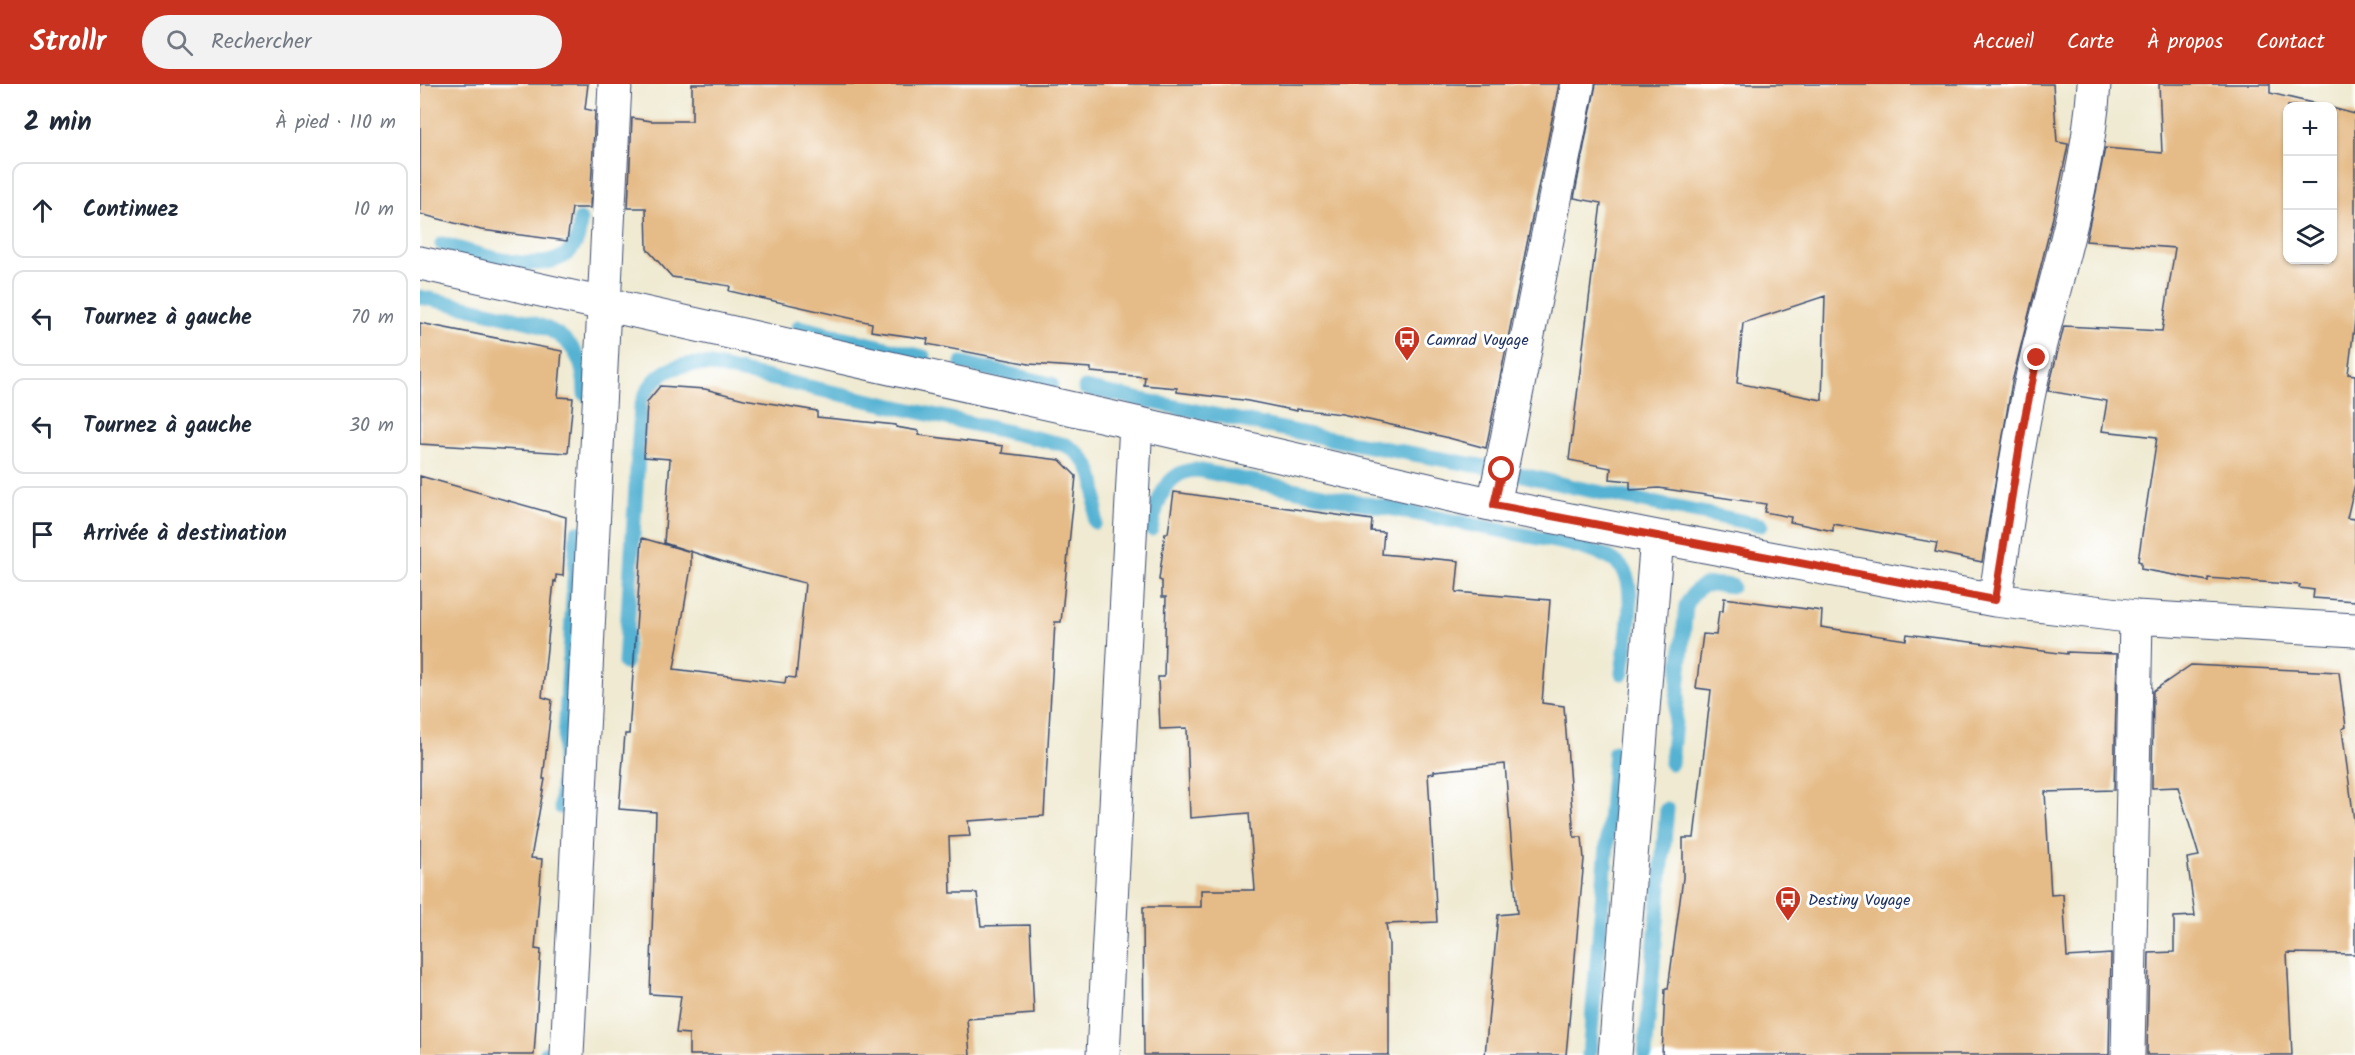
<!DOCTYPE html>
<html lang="fr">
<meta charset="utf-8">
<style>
body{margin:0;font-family:Kalam,sans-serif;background:#f2f2f3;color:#1f2937}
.controls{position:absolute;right:18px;top:18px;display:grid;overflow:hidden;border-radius:12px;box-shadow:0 2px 4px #0004}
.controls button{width:54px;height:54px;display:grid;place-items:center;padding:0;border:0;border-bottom:2px solid #e0e1e3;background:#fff;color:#1f2937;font:30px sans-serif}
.stop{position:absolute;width:18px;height:18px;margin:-14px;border:4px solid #c8321e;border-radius:50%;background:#fff}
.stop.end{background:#c8321e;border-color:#fff;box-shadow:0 2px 6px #0008}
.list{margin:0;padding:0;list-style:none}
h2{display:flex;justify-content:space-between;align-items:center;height:78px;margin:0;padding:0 24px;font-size:26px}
h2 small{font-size:20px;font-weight:400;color:#747a83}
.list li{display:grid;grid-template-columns:39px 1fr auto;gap:18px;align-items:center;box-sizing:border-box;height:96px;margin:0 12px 12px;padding:0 12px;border:2px solid #e0e1e3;border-radius:12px}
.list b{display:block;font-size:22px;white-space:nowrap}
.list em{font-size:20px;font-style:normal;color:#747a83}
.icon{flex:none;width:33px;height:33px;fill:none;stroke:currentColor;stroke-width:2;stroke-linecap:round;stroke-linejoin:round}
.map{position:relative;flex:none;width:1935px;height:971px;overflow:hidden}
header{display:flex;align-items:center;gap:36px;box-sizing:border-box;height:84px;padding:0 30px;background:#c8321e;color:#fff}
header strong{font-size:28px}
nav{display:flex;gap:33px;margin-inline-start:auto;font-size:21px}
.search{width:420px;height:54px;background:#f2f2f3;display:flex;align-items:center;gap:15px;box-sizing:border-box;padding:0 21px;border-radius:33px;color:#747a83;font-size:22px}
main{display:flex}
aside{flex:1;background:#fff}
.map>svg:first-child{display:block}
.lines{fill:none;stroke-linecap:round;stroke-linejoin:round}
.stream{stroke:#55b2d3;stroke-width:15}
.building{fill:#e5bb87;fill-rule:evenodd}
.minor-casing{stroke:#3b4b6f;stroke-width:35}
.minor{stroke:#fff;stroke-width:33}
.route{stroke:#c8321e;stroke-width:8}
.labels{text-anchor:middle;stroke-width:6;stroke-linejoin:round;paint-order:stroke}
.poi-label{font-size:16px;fill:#1b2f5e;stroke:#fff;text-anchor:start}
</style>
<header>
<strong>Strollr</strong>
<div class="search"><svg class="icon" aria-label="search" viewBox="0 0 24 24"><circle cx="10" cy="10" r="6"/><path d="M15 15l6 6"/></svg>Rechercher</div>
<nav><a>Accueil</a><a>Carte</a><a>À propos</a><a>Contact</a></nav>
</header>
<main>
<aside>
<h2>2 min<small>À pied · 110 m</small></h2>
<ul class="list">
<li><svg class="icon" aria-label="ahead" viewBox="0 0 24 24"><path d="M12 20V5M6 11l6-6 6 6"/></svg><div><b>Continuez</b></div><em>10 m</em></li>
<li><svg class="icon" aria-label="left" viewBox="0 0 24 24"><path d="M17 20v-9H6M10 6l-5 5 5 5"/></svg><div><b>Tournez à gauche</b></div><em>70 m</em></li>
<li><svg class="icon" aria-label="left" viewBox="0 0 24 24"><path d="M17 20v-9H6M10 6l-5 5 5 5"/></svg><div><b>Tournez à gauche</b></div><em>30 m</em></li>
<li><svg class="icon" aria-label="arrive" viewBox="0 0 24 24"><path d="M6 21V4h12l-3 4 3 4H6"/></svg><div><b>Arrivée à destination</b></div></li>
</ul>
</aside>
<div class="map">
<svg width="1935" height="971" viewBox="0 0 1935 971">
<rect width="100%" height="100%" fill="#fff"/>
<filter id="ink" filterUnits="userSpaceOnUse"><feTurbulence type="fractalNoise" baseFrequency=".0167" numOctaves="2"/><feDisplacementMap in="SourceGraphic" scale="12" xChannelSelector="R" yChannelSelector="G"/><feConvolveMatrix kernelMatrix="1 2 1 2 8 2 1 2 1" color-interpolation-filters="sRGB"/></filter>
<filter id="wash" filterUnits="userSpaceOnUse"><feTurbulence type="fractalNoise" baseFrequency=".008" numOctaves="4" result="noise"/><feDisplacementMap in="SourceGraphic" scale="24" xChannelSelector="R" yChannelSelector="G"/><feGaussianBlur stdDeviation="1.35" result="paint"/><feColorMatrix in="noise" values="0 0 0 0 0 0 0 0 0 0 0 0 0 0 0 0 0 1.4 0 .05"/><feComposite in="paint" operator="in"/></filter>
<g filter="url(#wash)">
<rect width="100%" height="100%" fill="#efead1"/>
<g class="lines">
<path class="stream" d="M22,160c39,10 138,49 138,-24
M0,213c24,5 48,10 72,16 51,11 93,19 93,81
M379,243l125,30
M542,279l89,21
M665,304l241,50 176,32 76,18 183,37
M731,445c5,-25 14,-59 46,-59l372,74c17,6 40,9 52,23 18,19 4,80 1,106
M205,579l16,-256c10,-35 35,-46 70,-42l355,80c32,19 31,43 29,77
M1251,679l15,-157c12,-25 20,-23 46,-20
M141,723l16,-275
M127,971v-2
M1169,971l26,-303
M1225,971l22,-246"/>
</g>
<g id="blocks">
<path class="building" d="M0,0h168l-3,25 10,2 -5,97h-18l-5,33 -86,-11 -61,-16z
M272,0h867l-73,364 -41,-11 -103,-23 -45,-5v2l-54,-11 -66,-8v-4l-33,-3 1,-8 -54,-5v-4l-62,-4 -102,-20 1,-5 -57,-8 1,-8 -143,-32 1,-5 -58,-9 -25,-28 -1,-41h-18l4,-90 19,3h41z
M1176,0h457l4,58 11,2 -1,6 -14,67 -41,165 -30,180 -47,-10 2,-9 -104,-19v7l-43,-9 1,-5 -27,-5 2,-8 -107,-16 -29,2v-9l-20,-2 1,-11 -42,-8 32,-257 -27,-5zM1405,212l-3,104 -85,-17 6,-60z
M1739,0h111v9l55,13h-37v154h44v-152l23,6v206l-7,54 7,1v109l-8,34 8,1v82l-42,-3 1,-8 -15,-2 1,-3 -92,-7v3l-67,-12v-7l-3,-1 19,-124 -55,-6 5,-30 -59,-10 16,-65 98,5 13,-83 -89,-7 19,-93 57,5z
M0,239l142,28 -4,46 15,1 -5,55 -148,-9z
M240,302l45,3 39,10 73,12v6l79,8v2l23,4v4l84,11 -1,7 58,7 16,16 -15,146h-6l-11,194 -76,5 2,15 -21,1 2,56h26l4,33 49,-1 4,89 -67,5 3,36h-281v-21l-13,-1 5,-37 -31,-2 6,-182 -37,-3 6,-75h4l13,-196 49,14v15l-17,102 111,14 1,-6 10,1 9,-95 -59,-14 -82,-26 6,-84 -26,-2 3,-55z
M0,392l146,41 -3,59 -7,-1v7l-2,-1 -12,116 10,3 -9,79h2l-14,79 11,1 -7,90 6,1 -7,105h-114z
M754,408l198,28 -1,11 13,1 -2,22 77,7 -3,31 94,8 -8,103 22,3 10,131h8l2,22 -18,196h-81l13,-140 19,-2 -12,-149 -71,7v2l-6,1 9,148 -51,2 3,20v111h-245l-1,-148h58v-17h54l-6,-77 -59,5 -3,-90 -27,1 -2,-52h6l2,-80h-4v-16l-3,-1 6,-47h3z
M1304,514l98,13 -1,16 85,13 1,-6 160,20v-2l50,2 -3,136 -69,2 6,103 12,-1 4,63 44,-3 -2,101h-447l3,-66h3l15,-111v-40h11l17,-148 -15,-2 7,-54 13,1 3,-24h4z
M1771,581l148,7 7,55 -4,2 13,99v126l-68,-1 5,102h-145l2,-102 25,-1v-35l21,-1 -8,-58 12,-2 -21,-69 -26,1 1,-97z"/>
</g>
</g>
<g filter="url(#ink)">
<use href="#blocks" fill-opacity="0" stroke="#3b4b6f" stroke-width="1.5"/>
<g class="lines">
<g class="minor-casing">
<path id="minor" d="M0,179l716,160 358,82 163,32 338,63 141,17 219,13
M1074,421l84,-421
M1575,516c13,-81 23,-164 42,-244 22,-90 51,-179 57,-272
M147,971l48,-971
M683,971l33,-632
M1195,971l42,-518
M1708,971l8,-438"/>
</g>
<use href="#minor" class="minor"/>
</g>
</g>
<g class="lines" filter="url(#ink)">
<path class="route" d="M1082,386l-8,35 501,95 27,-168 15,-74"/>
</g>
<defs>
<g id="bus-pin" transform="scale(1.35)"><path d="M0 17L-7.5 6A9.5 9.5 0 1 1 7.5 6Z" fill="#c8321e" stroke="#fff"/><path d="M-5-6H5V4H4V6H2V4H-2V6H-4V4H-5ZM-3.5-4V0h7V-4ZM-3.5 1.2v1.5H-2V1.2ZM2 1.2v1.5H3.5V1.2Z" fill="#fff"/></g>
</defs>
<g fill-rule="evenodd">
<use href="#bus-pin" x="987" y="255"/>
<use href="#bus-pin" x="1368" y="815"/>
</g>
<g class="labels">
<g class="poi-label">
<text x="1006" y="261">Camrad Voyage</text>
<text x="1388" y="821">Destiny Voyage</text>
</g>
</g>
</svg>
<div class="controls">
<button>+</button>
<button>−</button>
<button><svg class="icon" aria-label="layers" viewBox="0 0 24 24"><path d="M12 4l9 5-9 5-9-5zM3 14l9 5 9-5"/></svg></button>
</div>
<div class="stop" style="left:1082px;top:386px"></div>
<div class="stop end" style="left:1617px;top:274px"></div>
</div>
</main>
